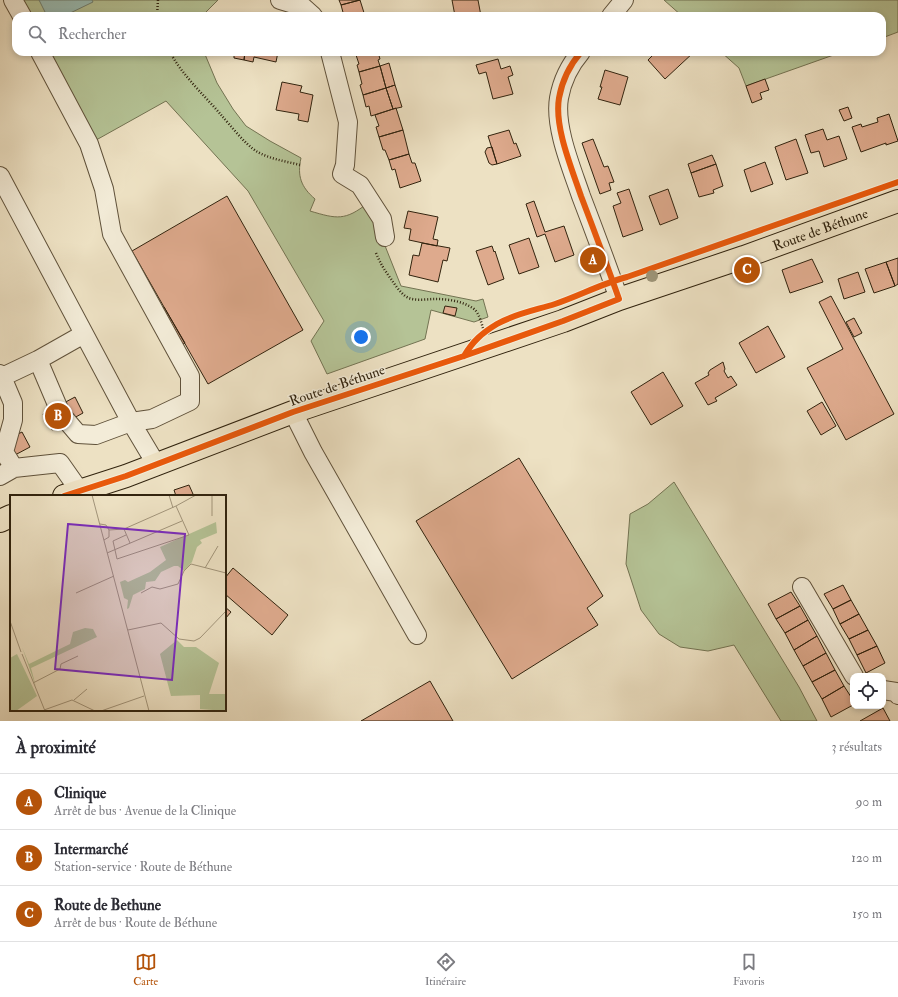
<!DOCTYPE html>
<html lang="fr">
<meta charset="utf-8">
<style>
body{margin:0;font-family:"IM FELL Double Pica",serif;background:#f2f2f3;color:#2b2b33}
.controls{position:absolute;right:12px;bottom:12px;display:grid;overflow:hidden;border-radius:8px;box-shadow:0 2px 6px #0003}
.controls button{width:36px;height:36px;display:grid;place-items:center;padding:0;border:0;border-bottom:1px solid #e1e1e2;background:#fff;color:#2b2b33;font:20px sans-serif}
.you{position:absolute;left:361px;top:337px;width:14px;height:14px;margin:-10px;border:3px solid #fff;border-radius:50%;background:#1a73e8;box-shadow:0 0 0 6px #1a73e833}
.badge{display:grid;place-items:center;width:26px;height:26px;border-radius:50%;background:#b45309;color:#fff;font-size:13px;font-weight:700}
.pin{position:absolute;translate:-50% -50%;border:2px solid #fff;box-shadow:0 1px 4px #0006}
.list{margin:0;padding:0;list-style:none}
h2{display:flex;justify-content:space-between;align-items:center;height:52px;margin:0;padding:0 16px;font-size:17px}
h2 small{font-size:13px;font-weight:400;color:#7c7c81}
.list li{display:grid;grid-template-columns:26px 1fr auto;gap:12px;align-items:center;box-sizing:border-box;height:56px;padding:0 16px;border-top:1px solid #e1e1e2}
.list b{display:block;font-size:15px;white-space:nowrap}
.list p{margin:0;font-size:13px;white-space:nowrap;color:#7c7c81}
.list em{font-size:13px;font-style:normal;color:#7c7c81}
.icon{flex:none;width:22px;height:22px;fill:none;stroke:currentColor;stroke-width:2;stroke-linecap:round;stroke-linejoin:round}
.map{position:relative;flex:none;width:898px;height:721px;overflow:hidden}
.search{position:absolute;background:#fff;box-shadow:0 2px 6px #0003;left:12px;right:12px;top:12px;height:44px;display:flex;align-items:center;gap:10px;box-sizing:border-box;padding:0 14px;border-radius:12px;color:#7c7c81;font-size:15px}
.sheet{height:220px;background:#fff}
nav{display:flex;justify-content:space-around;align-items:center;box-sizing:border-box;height:56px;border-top:1px solid #e1e1e2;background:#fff;font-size:11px;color:#7c7c81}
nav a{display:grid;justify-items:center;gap:2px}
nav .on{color:#b45309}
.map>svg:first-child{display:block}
.green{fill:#b5c396;stroke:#737352}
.water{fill:#99bdb5;stroke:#6f7f72}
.building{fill:#deaa8d;stroke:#31230e}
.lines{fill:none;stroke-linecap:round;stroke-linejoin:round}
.minor-casing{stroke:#60523b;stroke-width:20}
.major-casing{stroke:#31230e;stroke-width:24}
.path{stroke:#31230e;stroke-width:2.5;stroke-dasharray:1 2;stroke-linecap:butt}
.minor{stroke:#f3ecd8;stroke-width:18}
.major{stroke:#ede1c3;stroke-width:22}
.cycleway-casing{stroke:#f3ecd8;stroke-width:8}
.cycleway{stroke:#e8590c;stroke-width:6}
.tree{fill:#9c9376}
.labels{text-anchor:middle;stroke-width:3;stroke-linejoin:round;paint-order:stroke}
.street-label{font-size:14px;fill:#31230e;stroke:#f3ecd8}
.inset-road{fill:none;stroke:#a2957b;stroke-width:1}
.view{fill:#7b2cbf;fill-opacity:0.15;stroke:#7b2cbf;stroke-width:2}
.inset-edge{fill:none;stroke:#31230e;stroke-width:2}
</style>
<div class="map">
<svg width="898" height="721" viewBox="0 0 898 721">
<rect width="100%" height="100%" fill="#ede1c3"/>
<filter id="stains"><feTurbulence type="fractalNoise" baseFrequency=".005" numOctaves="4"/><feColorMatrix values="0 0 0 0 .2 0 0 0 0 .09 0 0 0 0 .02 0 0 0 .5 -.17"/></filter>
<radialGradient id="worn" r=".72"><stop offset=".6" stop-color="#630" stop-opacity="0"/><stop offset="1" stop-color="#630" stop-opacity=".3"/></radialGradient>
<path class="green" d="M13,0h205l-16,16h-180z
M664,0h234v32l-16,6v-22h-200z
M40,52h164l13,31 16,26 13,17 24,15 31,17c-4,18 0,29 14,41l-5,12c27,8 35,10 58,-8l33,83 75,15 7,-2 5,18 -14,5 -43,-12 -6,29 -98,35 -16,-33 13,-20 -76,-130 -82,-90 -77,43z
M721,52h121l-96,34 -7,-18z
M674,482l125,205 18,34h-36l-47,-76 -26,6 -28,-4 -21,-13 -18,-24 -15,-46 4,-50 18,-10z"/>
<path class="water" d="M39,0h53l1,2 -29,14h-17z"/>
<path class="building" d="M339,0h21l-19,5z
M360,0l5,16h-21l-3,-11z
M452,0h26l3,16h-26z
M225,52h20l-1,8 -10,-2v-4z
M245,52h33l-2,10 -22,-5 -1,5 -9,-2z
M355,52h23l2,7 -2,1 2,6 -21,6 -2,-7 2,-1z
M656,52h38l-29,27 -17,-19z
M498,59l3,10 9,-3 3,9 -5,2 5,17 -20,5 -7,-27 -7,2 -3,-9z
M389,63l6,22 -9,3 -6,-22z
M380,66l6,22 -23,7 -3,-10 2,-1 -3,-12z
M605,70l23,7 -8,28 -22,-6 4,-12h-2z
M765,79l4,11 -9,3 2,6 -10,4 -6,-17z
M282,82l20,4 -2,6 13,3 -5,27 -10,-2 1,-6 -23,-4z
M395,85l7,22 -9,2 -7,-21z
M386,88l7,21 -22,7 -2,-10 -3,1 -3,-12z
M848,107l4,11 -8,3 -5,-11z
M396,108l7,22 -24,7 -3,-10 3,-1 -4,-11z
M889,114l9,27 -12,4v-2l-25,9 -9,-25 9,-3 1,3 16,-5 -1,-4z
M823,129l4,11 12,-4 8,23 -23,8 -5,-16 -8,2 -6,-18z
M403,130l6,24 -20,6 -4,-10h-2l-4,-13z
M509,130l5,14 2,-1 5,13 -24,8 -9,-28z
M593,139l11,28 4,-1 6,16 -5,1 2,7 -11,4 -18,-51z
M796,139l12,34 -22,7 -11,-33z
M492,147l5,17 -5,1 -3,-2 -4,-11 2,-4z
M409,154l3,9h3l6,18 -21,7 -5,-19 -3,1 -3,-10z
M712,155l4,9 -25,9 -3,-9z
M765,162l8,22 -22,8 -7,-22z
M716,164l7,22 -10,4 1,3 -15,4 -8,-24z
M629,189l14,41 -20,7 -10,-31 8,-3 -4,-10z
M668,189l10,29 -18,7 -11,-29z
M227,196l76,134 -95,54 -76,-133z
M534,201l11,31 19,-6 10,29 -19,7 -10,-28 -8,3 -11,-33z
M408,211l30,6 -5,22 5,1 -1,6 -28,-6 2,-11 -7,-1z
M529,238l10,29 -20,7 -10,-29z
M422,243l28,5 -3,13 -4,-1 -5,22 -29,-7 4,-20 6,1z
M492,246l2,6 1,-1 9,28 -16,6 -12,-34z
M898,258v26l-3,2 -9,-24z
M812,259l11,23 -33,11 -8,-23z
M886,262l9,24 -21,7 -9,-24z
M858,272l7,20 -21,7 -6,-20z
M831,296l63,118 -48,26 -39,-72 36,-19 -24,-47z
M445,306l12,2 -2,8 -12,-3z
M164,307l21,36 -6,3 -21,-36z
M854,318l8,15 -8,4 -8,-15z
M768,326l17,31 -29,16 -17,-30z
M723,362l2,7 -1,2 4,7 3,-2 6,9 -22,13 2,3 -9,4 -13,-22 14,-8 -1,-2 2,-3z
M663,372l20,34 -32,19 -20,-33z
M75,397l8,16 -31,17 -9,-16z
M822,402l14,24 -15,9 -14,-24z
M22,432l8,15 -30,16v-20z
M519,458l84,138 -16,12 11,17 -86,54 -96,-158z
M189,485l4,9 -6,2h-11l-2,-6z
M233,568l55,47 -16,20 -47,-41v-16z
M843,585l8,15 -18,9 -9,-15z
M791,592l9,14 -24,13 -8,-15z
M851,600l8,14 -19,10 -7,-15z
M800,606l8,14 -23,13 -9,-14z
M225,607l6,5 -6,7z
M859,614l9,16 -19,9 -9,-15z
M808,620l9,16 -23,14 -9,-17z
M868,630l9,16 -20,9 -8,-16z
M817,636l9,17 -23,13 -9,-16z
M877,646l8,17 -19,10 -9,-18z
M826,653l9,17 -23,12 -9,-16z
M835,670l9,16 -22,13 -10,-17z
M430,681l23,40h-92z
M844,686l9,14v5l-22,12 -9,-18z
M883,708l7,13h-30z"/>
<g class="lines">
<g class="minor-casing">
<path id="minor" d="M13,0l9,16
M280,0l23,7 10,9
M611,16l13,-16
M330,52l18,70 -3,43 -3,9 18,11 22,34 3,18
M581,52c-12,14 -19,29 -22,46 -5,29 13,71 22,98 13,34 26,69 38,103
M0,176l131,246 25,42
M38,360l23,54 17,20 18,1 35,-13 21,-3 38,-18v-25l-78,-142 -8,-45 -15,-45 -49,-92
M0,374l2,3 36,-17 46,-26
M2,377l11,26v17l-9,32 10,16
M293,412l20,40 104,183
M0,476l14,-8 46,-5 19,27
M802,587l52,89
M883,690l13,2 2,3"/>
</g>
<g class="major-casing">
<g id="major">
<path id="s1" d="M64,496l62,-20 167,-64 270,-91 56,-22 125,-42 154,-56"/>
<path d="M0,521l11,-5"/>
</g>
</g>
<path class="path" d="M157,16l1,-16
M170,52c11,22 36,45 52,64 9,10 23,28 34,35 13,8 29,10 44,14
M376,253c4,10 9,18 15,26 4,6 9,13 14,17 9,6 20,3 30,3 13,0 28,2 39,10 5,4 7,13 9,19"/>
<use href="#minor" class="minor"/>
<use href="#major" class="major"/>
<g class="cycleway-casing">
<path id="cycleway" d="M464,356c9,-15 18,-23 33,-32 17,-10 39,-14 58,-20 24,-8 48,-21 72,-27l271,-95
M64,496l62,-20 167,-64 171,-56 99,-35 56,-22c-12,-34 -25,-69 -38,-103 -9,-27 -27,-69 -22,-98 3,-17 10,-32 22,-46"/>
</g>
<use href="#cycleway" class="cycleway"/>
</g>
<circle class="tree" cx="652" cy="276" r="6"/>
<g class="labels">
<g class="street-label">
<text dy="5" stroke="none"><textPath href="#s1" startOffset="802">Route de Béthune</textPath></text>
<text transform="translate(337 385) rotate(-19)" y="5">Route de Béthune</text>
</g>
</g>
<g transform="translate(10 495)">
<rect width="216" height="216" fill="#ede1c3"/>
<path d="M206,27l1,11 -17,7 2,3 -5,4 -5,15 -8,9 -6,-5h-4l-13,6 -6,9 -9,1 -1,7 -12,6 -4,13 -2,1 1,-9 -4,-2 -4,-16 5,-2 3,2 22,-10 16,-12 -6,-13zM75,133l8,1 4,8 -66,31 5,19 -14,-40 7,17 41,-20 3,-12zM167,145l7,7h12l23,16 -10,31h17v17l-26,-2v-14l-29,1 -11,-42zM7,159l20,42 -21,15h-6v-53z" fill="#b5c396"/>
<path class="inset-road" d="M82,0l57,216M159,0l4,13M202,0v21M90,29l6,1 3,5v7l-5,3M99,35l15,-1M116,40l-13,6 4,18 72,-24 -13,-29 20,-11M120,48l-6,-14 52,-23M97,58l75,-32M195,73l13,-22M66,98l38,-17M131,98l11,-6 8,2 18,-5 6,-13 7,-7 35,9M0,126l11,31M118,135l33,-7 18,16 15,2 6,-3 26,-27M12,159l23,57M23,188l27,-14 1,-5 17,-8M64,205l13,-11M34,215l28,-10 23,11M91,216l43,-15"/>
<path class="view" d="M58,29l117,10 -13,146 -117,-11z"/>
<rect width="216" height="216" class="inset-edge"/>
</g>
<rect width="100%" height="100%" filter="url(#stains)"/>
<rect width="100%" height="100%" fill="url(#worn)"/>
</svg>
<div class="controls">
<button><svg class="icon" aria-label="locate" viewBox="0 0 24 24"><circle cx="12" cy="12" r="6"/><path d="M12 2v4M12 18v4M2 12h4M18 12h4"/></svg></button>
</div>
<div class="you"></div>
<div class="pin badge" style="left:593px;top:260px">A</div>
<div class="pin badge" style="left:58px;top:416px">B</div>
<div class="pin badge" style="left:747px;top:270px">C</div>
<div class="search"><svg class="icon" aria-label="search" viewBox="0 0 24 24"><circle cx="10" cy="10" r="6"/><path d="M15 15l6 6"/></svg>Rechercher</div>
</div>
<section class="sheet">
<h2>À proximité<small>3 résultats</small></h2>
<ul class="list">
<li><span class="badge">A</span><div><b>Clinique</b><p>Arrêt de bus · Avenue de la Clinique</p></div><em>90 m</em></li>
<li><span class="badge">B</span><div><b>Intermarché</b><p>Station-service · Route de Béthune</p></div><em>120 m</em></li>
<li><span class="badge">C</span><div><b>Route de Bethune</b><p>Arrêt de bus · Route de Béthune</p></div><em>150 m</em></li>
</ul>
</section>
<nav>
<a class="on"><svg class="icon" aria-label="map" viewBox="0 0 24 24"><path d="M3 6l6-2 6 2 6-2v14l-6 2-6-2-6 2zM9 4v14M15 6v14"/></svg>Carte</a>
<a><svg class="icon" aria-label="directions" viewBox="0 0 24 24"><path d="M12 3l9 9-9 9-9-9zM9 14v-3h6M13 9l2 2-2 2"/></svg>Itinéraire</a>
<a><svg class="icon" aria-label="saved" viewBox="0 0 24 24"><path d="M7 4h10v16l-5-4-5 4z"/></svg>Favoris</a>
</nav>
